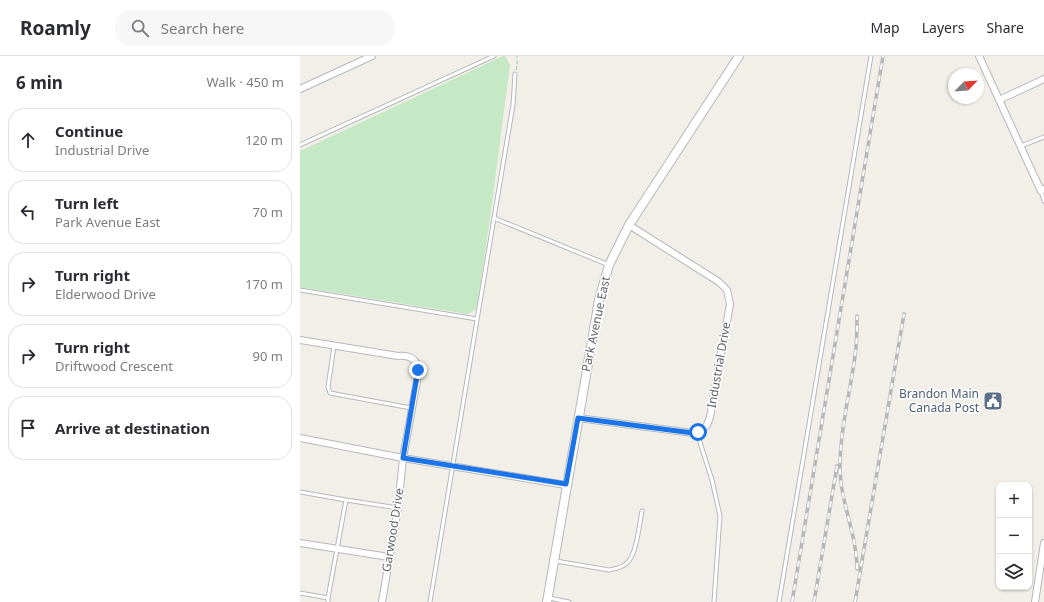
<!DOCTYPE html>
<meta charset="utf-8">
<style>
body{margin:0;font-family:"Noto Sans",sans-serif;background:#f7f7f7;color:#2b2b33}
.controls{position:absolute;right:12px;bottom:12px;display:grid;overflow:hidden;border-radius:8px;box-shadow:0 1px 3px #0004}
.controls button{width:36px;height:36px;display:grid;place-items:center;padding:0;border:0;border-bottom:1px solid #e1e1e2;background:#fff;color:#2b2b33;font:20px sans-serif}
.compass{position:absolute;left:648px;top:12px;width:36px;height:36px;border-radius:50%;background:#fff;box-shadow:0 1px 3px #0004;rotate:65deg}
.stop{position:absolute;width:12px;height:12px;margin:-9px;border:3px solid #1a73e8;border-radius:50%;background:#fff}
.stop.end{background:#1a73e8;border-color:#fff;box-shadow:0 1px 4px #0008}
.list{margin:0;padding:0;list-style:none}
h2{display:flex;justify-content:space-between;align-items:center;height:52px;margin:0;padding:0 16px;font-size:17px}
h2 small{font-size:13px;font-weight:400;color:#7c7c81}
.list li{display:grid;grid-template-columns:26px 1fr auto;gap:12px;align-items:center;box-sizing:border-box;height:64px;margin:0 8px 8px;padding:0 8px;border:1px solid #e1e1e2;border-radius:16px}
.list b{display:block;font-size:15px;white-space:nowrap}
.list p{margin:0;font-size:13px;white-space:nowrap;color:#7c7c81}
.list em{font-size:13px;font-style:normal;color:#7c7c81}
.icon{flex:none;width:22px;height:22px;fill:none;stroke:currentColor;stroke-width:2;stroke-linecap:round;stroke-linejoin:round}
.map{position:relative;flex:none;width:744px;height:546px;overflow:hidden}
header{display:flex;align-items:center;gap:24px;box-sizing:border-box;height:56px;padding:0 20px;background:#fff;border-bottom:1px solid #e1e1e2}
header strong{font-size:19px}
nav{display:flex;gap:22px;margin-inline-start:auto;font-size:14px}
.search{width:280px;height:36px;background:#f7f7f7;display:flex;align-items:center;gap:10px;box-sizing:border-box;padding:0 14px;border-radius:16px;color:#7c7c81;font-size:15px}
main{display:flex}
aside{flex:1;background:#fff}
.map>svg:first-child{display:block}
.green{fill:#c5e8c5}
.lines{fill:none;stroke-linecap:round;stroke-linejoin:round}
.service-casing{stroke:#b5b8bc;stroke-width:5}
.minor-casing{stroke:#b5b8bc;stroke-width:8}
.tertiary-casing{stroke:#b5b8bc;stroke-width:10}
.path{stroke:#9cc7a9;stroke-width:1;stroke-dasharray:4 2;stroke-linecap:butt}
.service{stroke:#fff;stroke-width:3}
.minor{stroke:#fff;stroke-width:6}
.tertiary{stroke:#fff;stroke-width:8}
.rail-casing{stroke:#b6b7b8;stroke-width:3.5}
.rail{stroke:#fff;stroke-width:2;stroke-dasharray:6;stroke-linecap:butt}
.route{stroke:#1a73e8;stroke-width:5}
.labels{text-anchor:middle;stroke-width:3;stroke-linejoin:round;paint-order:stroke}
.street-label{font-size:12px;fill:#5f6368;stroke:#fff}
.service-label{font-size:12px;fill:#4e5e75;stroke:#fff;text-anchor:end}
</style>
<header>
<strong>Roamly</strong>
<div class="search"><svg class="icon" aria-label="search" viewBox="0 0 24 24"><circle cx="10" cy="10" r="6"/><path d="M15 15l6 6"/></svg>Search here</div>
<nav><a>Map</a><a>Layers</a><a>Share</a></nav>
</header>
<main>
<aside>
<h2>6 min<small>Walk · 450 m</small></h2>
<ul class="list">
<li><svg class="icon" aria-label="ahead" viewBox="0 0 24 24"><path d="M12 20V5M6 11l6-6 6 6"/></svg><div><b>Continue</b><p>Industrial Drive</p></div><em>120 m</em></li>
<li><svg class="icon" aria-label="left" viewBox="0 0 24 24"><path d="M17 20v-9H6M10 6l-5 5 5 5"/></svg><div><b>Turn left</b><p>Park Avenue East</p></div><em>70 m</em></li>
<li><svg class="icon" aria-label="right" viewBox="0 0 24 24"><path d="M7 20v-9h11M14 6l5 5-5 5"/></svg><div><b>Turn right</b><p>Elderwood Drive</p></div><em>170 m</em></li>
<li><svg class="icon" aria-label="right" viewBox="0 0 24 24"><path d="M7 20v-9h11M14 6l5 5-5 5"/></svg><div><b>Turn right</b><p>Driftwood Crescent</p></div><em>90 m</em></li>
<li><svg class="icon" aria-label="arrive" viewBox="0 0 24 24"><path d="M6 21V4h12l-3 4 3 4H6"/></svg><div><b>Arrive at destination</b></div></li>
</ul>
</aside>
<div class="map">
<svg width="744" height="546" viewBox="0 0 744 546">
<rect width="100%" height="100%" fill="#f1efe8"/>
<path class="green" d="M203,0h2l5,9 -20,153 -13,88 -2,4 -7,4 -168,-27v-136z"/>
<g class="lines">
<g class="service-casing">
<path id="service" d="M0,89l194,-89
M721,90l23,-9
M741,135l3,10
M194,162l19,-113 2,-31
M0,234l177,29
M34,290l-6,41 2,6 81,15
M397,377l15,47 8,36 -6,86
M0,436l46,8
M256,505l53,9c6,-1 13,-2 18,-7 10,-10 12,-37 15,-52
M0,537l28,5v4
M28,542l18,-98 52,8
M249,542l20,4
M130,546l64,-384 115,47
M479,546l92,-546"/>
</g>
<g class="minor-casing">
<path id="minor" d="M679,0l62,135 3,-2
M0,33l72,-33
M699,44l45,-21
M0,284l98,16c11,-1 19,3 21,14l-16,88 -5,50 -16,94
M278,362l115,15 8,-1 6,-7 3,-8 20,-113 -3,-14 -8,-8 -90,-57
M0,382l103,20 163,27
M0,487l89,14
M735,546l9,-59"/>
</g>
<g class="tertiary-casing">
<path id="tertiary" d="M247,546l52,-302 10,-35 20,-40 110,-169"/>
</g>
<path class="path" d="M216,14l1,-4v-10"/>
<use href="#service" class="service"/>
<use href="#minor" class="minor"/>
<use href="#tertiary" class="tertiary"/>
<g class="rail-casing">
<path id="rail" d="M557,513c0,-35 -17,-67 -17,-102 0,-37 10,-74 15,-111 2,-13 2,-27 2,-40
M492,546l91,-546
M514,546l23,-136
M555,546l49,-288"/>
</g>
<use href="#rail" class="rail"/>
</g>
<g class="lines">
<path class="route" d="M118,314l-15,88 163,26 12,-66 115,15 5,-1"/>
</g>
<defs>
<g id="civic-square" transform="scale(1)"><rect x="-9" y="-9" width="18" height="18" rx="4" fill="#5c6f8a" stroke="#fff"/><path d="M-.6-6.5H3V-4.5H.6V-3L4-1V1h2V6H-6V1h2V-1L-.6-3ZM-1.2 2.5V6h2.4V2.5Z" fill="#fff"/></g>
</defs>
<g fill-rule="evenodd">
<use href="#civic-square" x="693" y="345"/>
</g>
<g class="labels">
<g class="street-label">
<text transform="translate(296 268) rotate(-78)" y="4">Park Avenue East</text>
<text transform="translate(419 309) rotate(-80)" y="4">Industrial Drive</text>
<text transform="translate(93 474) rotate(-81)" y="4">Garwood Drive</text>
</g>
<g class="service-label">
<text x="679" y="342">Brandon Main<tspan x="679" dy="14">Canada Post</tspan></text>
</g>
</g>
</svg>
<div class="controls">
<button>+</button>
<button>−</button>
<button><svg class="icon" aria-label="layers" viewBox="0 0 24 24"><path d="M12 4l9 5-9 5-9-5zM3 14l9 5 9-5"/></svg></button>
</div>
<svg class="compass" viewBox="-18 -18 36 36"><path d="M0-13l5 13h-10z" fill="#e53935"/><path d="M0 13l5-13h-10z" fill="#7c7c81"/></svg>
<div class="stop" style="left:398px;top:376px"></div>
<div class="stop end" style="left:118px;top:314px"></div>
</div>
</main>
